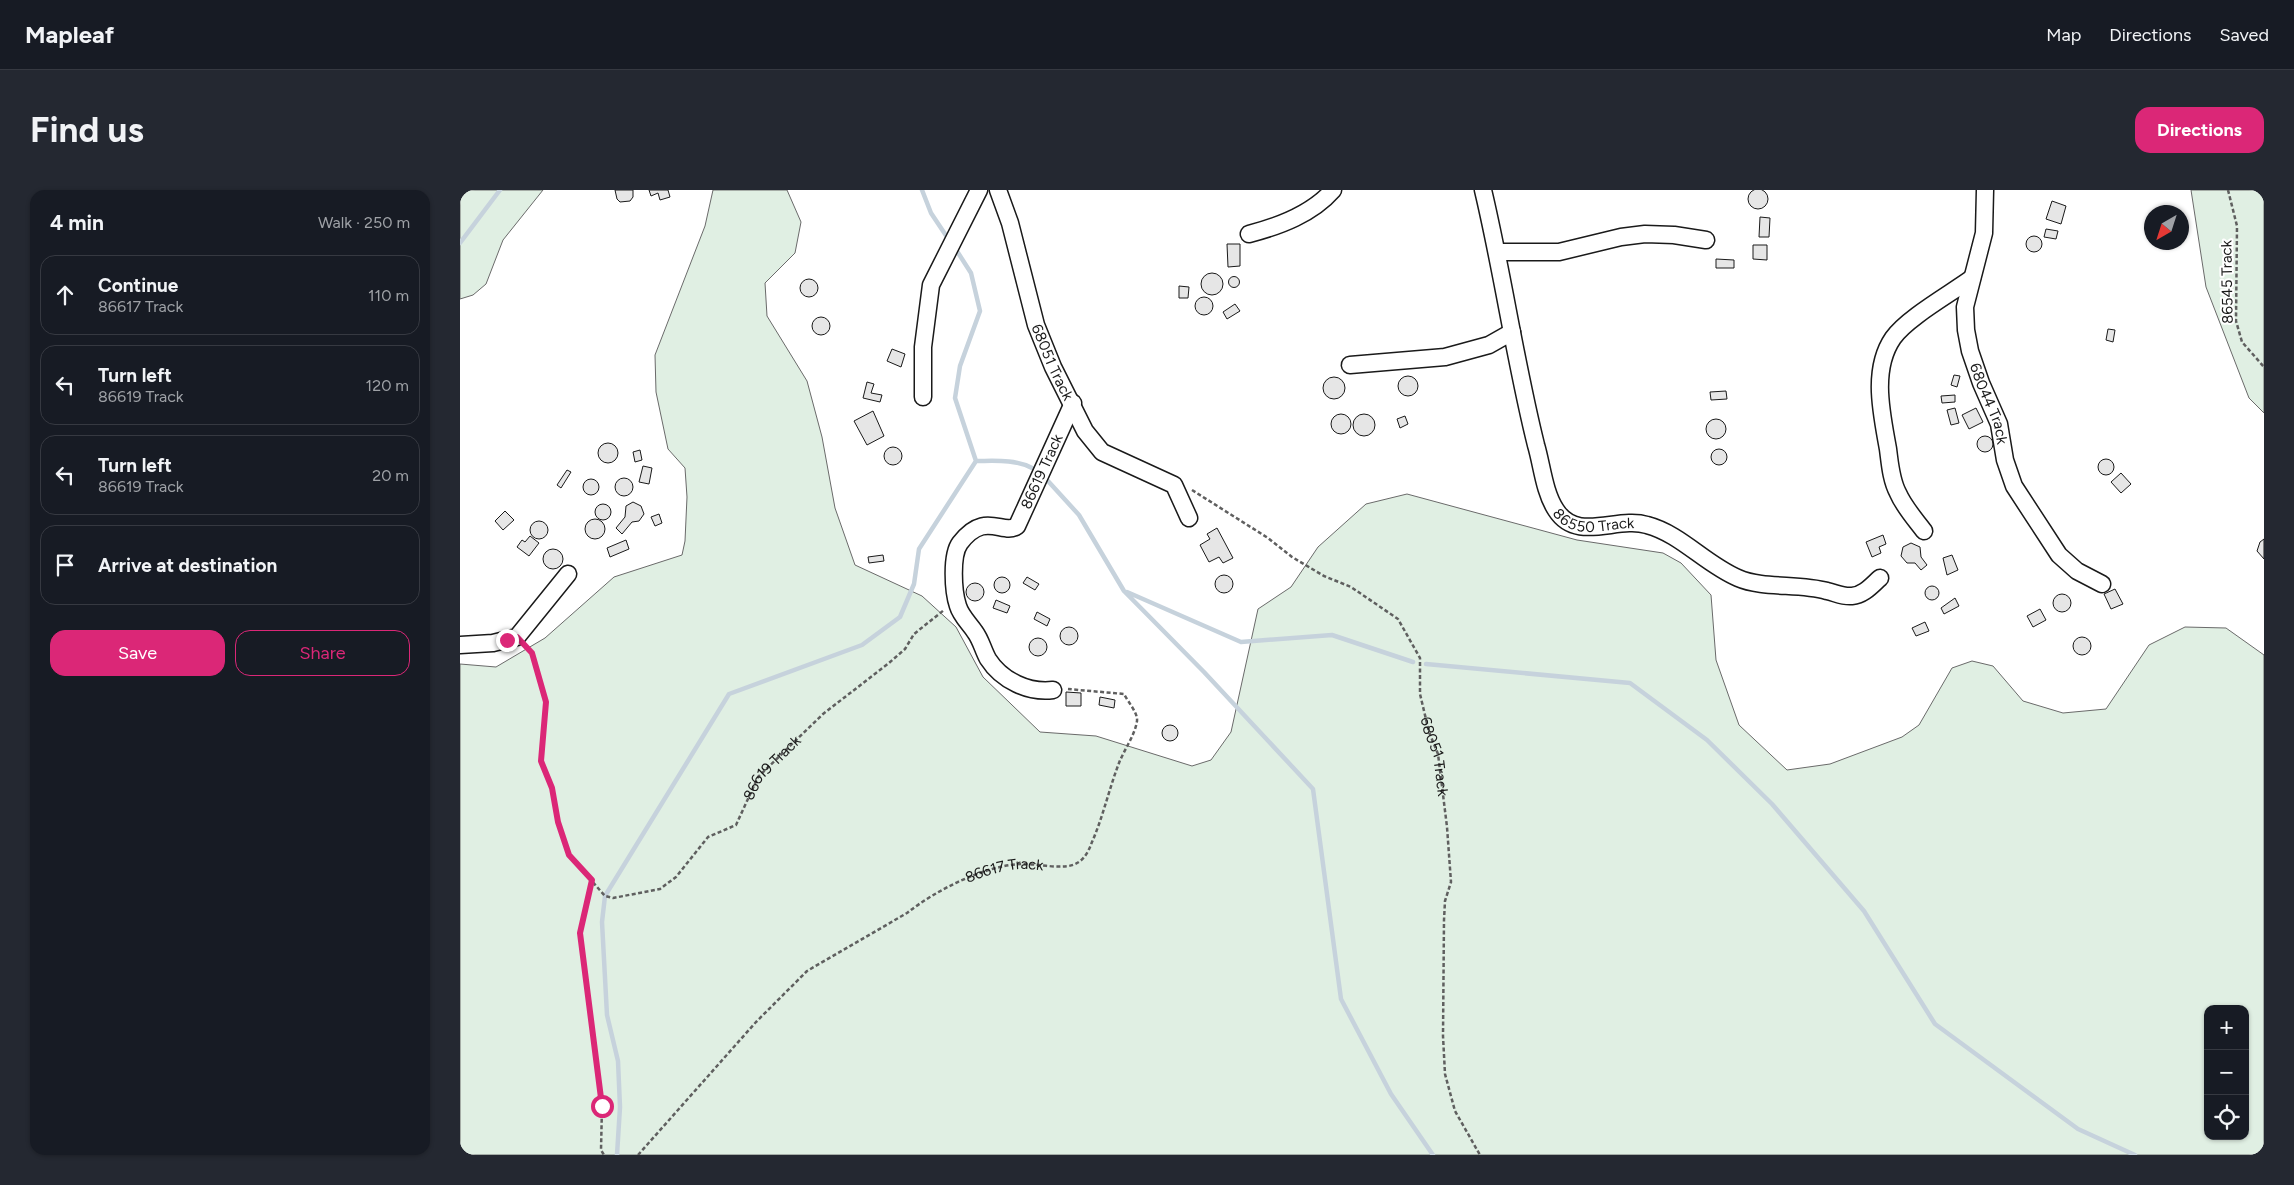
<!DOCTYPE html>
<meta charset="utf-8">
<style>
body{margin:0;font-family:Figtree,sans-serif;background:#242831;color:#f1f3f6}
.controls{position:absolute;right:15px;bottom:15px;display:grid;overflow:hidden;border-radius:10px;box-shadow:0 1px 4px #0004}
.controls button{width:45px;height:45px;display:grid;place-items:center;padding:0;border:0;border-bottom:1px solid #363941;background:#171b24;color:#f1f3f6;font:25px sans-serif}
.compass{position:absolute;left:1684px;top:15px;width:45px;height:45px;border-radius:50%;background:#171b24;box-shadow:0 1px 4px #0004;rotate:219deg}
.stop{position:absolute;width:15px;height:15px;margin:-11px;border:4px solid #db2777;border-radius:50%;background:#fff}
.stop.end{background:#db2777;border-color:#fff;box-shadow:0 1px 5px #0008}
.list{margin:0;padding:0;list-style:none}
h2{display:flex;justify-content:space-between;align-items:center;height:65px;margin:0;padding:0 20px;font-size:21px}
h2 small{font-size:16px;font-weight:400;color:#9ea1a6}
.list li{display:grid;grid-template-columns:32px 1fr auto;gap:15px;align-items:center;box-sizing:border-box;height:80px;margin:0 10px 10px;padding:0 10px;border:1px solid #363941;border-radius:15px}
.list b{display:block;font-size:19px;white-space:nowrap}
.list p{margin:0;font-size:16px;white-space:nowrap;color:#9ea1a6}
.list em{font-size:16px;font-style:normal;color:#9ea1a6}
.actions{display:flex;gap:10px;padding:15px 20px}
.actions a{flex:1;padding:11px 0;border:1px solid #db2777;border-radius:15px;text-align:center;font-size:18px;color:#db2777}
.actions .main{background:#db2777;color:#fff}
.icon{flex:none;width:28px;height:28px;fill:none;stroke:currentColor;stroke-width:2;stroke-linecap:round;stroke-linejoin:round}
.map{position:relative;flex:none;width:1804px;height:965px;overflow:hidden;border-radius:15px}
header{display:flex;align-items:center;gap:30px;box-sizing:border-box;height:70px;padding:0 25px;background:#171b24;border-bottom:1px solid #363941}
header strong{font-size:24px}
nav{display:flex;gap:28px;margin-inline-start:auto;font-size:18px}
.intro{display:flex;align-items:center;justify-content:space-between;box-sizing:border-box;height:120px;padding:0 30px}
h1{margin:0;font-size:35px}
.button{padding:12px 22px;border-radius:15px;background:#db2777;color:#fff;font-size:18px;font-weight:700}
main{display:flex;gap:30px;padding:0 30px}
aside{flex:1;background:#171b24;border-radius:15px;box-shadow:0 1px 4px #0004}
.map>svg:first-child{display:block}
.green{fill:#e0efe3;stroke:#6a6a6a;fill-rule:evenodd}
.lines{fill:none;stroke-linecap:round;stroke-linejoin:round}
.stream{stroke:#c6d2dc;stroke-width:4.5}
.building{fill:#e6e6e6;stroke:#1a1a1a}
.minor-casing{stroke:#1a1a1a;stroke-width:19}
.path{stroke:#5f5f5f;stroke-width:2.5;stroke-dasharray:4 2.5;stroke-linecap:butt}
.minor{stroke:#fff;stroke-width:16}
.route{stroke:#db2777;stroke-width:6}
.labels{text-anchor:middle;stroke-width:4;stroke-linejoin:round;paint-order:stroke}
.street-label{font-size:15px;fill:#1a1a1a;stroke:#fff}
</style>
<header>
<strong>Mapleaf</strong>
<nav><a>Map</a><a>Directions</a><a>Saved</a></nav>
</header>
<div class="intro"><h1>Find us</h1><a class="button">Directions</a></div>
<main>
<aside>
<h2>4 min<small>Walk · 250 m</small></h2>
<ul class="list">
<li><svg class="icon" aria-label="ahead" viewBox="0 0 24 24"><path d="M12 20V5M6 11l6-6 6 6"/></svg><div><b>Continue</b><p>86617 Track</p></div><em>110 m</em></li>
<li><svg class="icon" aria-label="left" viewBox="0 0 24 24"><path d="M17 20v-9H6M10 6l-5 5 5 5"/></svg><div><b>Turn left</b><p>86619 Track</p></div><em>120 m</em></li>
<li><svg class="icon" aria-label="left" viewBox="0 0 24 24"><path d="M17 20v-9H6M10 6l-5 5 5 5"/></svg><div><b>Turn left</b><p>86619 Track</p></div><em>20 m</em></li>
<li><svg class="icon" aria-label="arrive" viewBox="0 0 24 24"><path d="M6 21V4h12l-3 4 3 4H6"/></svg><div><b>Arrive at destination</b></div></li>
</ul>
<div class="actions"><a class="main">Save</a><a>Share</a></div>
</aside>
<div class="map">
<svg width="1804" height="965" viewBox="0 0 1804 965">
<rect width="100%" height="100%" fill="#fff"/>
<path class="green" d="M0,0h83l-40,50 -17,44 -13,11 -13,4z
M253,0h74l14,32 -6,31 -30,30 2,33 40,65 15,56 13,71 20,57 67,31 34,31 27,50 57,55 56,4 96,30 19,-6 20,-28 27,-123 33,-22 27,-40 48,-43 41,-10 170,46 86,13 18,10 30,32 5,65 23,65 48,45 43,-6 72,-27 17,-12 33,-57 20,-7 21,5 30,35 40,12 43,-4 43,-64 36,-18 41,1 38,27v500h-1804v-491l36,3 49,-29 69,-61 68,-22 3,-14 2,-44 -2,-29 -17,-19 -12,-57 -1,-37 50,-129zM1748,819h37v127h-37z
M1731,0h73v223l-15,-15 -43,-111z"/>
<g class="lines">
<path class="stream" d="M462,0l9,23 18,27
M0,53l40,-53
M495,58l16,25 9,38 -20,55 -5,32 21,63c18,0 39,-2 56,7
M588,291l31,34 45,76 80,81 109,117 28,210 50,95 42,61
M667,402l114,50 91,-7 81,27
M966,474l204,19 77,57 65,64 92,107 71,113 143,105 57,26
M157,965l3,-48 -2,-46 -11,-46 -5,-93 3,-26 124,-202 133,-49 38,-28 14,-33 5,-35 57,-88"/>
</g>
<path class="building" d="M1288 9a10 10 0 1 1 20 0a10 10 0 1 1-20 0Z
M155,0h18v7l-3,4 -10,1 -3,-3z
M189,0h19l2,7 -10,3 -2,-7 -7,3z
M1592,11l14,5 -5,18 -15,-5z
M1300,27l10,1 -1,19h-10z
M1586,39l12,2 -2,8 -12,-2z
M1566 54a8 8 0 1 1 16 0a8 8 0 1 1-16 0Z
M767,54h13v22l-12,1z
M1293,55h14v15l-14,-1z
M1256,69l18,1v8h-18z
M741 94a11 11 0 1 1 22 0a11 11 0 1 1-22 0Z
M768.5 92a5.5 5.5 0 1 1 11 0a5.5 5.5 0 1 1-11 0Z
M340 98a9 9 0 1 1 18 0a9 9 0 1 1-18 0Z
M719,96l10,1 -1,11h-9z
M735 116a9 9 0 1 1 18 0a9 9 0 1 1-18 0Z
M775,114l5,7 -13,8 -4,-7z
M352 136a9 9 0 1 1 18 0a9 9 0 1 1-18 0Z
M1648,139l7,1 -2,12 -7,-2z
M432,159l13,5 -4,13 -14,-6z
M1494,185l6,1 -3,11 -6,-2z
M938 196a10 10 0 1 1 20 0a10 10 0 1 1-20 0Z
M863 198a11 11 0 1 1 22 0a11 11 0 1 1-22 0Z
M407,192l7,2 -3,9 11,2 -2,7 -17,-4z
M1266,201l1,8 -16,1 -1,-8z
M1495,205v7l-13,1 -1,-7z
M1495,218l4,15 -8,2 -4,-15z
M1516,218l7,14 -14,7 -7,-14z
M413,221l11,25 -17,9 -13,-24z
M871 234a10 10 0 1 1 20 0a10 10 0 1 1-20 0Z
M893 235a11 11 0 1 1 22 0a11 11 0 1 1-22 0Z
M945,226l3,8 -8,4 -3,-9z
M1246 239a10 10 0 1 1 20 0a10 10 0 1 1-20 0Z
M1517 254a8 8 0 1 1 16 0a8 8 0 1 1-16 0Z
M138 263a10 10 0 1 1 20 0a10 10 0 1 1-20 0Z
M424 266a9 9 0 1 1 18 0a9 9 0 1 1-18 0Z
M1251 267a8 8 0 1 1 16 0a8 8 0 1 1-16 0Z
M180,260l2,10 -7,2 -2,-10z
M1638 277a8 8 0 1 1 16 0a8 8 0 1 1-16 0Z
M183,276l9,2 -3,16 -10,-2z
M107,280l4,2 -10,16 -4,-3z
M1661,283l10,11 -10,9 -10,-11z
M155 297a9 9 0 1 1 18 0a9 9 0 1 1-18 0Z
M123 297a8 8 0 1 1 16 0a8 8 0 1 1-16 0Z
M173,312l8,4 3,8 -5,7 -7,1 -10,12 -6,-6 9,-11 1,-11z
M135 322a8 8 0 1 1 16 0a8 8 0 1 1-16 0Z
M45,321l9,9 -11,10 -8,-9z
M199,324l3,9 -7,3 -4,-9z
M125 339a10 10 0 1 1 20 0a10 10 0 1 1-20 0Z
M70 340a9 9 0 1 1 18 0a9 9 0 1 1-18 0Z
M757,338l16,30 -10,5 -4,-6 -10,5 -9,-17 10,-6 -3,-5z
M1423,345l3,9 -7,3 2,6 -9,4 -6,-15z
M70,346l9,7 -10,13 -12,-9 5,-7 3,2z
M1804,349v20l-7,-8 3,-9z
M166,350l3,9 -19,8 -3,-9z
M1451,353l9,4 1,10 6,8 -6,5 -6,-7h-8l-6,-7 2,-9z
M83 369a10 10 0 1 1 20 0a10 10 0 1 1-20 0Z
M423,365l1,6 -15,2 -1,-6z
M1492,365l6,15 -11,5 -4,-17z
M755 394a9 9 0 1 1 18 0a9 9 0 1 1-18 0Z
M567,387l12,7 -4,6 -12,-7z
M534 395a8 8 0 1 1 16 0a8 8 0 1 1-16 0Z
M506 402a9 9 0 1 1 18 0a9 9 0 1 1-18 0Z
M1465 403a7 7 0 1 1 14 0a7 7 0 1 1-14 0Z
M1655,399l8,15 -12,5 -7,-15z
M1593 413a9 9 0 1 1 18 0a9 9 0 1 1-18 0Z
M1495,408l4,8 -15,8 -3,-6z
M536,410l14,6 -3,7 -14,-5z
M1580,419l6,11 -13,7 -6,-11z
M577,422l13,7 -3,7 -13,-7z
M1465,432l4,9 -13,5 -4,-8z
M600 446a9 9 0 1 1 18 0a9 9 0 1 1-18 0Z
M1613 456a9 9 0 1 1 18 0a9 9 0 1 1-18 0Z
M569 457a9 9 0 1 1 18 0a9 9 0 1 1-18 0Z
M606,502l15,1v13h-15z
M640,507l15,3 -1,8 -15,-3z
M702 543a8 8 0 1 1 16 0a8 8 0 1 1-16 0Z"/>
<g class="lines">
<g class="minor-casing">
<g id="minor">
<path id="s4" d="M538,0l12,33 26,102 17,42 32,64 17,21 72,33 15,33"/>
<path id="s5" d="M1023,0c20,84 32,171 53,255 6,20 8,47 20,65 21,33 61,6 91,15 34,9 58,39 91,53 25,11 61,5 89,13 9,2 16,6 25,5 12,-1 20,-11 28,-18"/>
<path id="s6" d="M1525,0l-1,43 -19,74 1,23 4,21 11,32 18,41 6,36 9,26 45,69 18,16 25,13"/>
<path d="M789,44c31,-8 63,-20 84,-44"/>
<path d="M1037,62h62l62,-15 24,-3 29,1 32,5"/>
<path d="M890,175l95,-8 44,-12 23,-13"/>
<path d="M463,207v-50l8,-62 48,-95"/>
<path d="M1464,341c-9,-12 -20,-24 -26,-38 -7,-13 -8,-29 -10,-44 -6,-34 -17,-79 5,-111 14,-20 57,-44 79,-60"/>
<path d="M0,455l33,-2 24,-6 51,-63"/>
<path id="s7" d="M593,500c-24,3 -51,-9 -65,-31 -5,-9 -7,-19 -13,-27 -6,-9 -14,-16 -17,-26 -5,-15 -7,-51 2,-63 25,-33 43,-7 57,-17l56,-123"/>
</g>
</g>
<g class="path">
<path d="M1768,0l9,36 -1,95 6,21 22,25"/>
<path id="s1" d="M732,300l76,48 24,19 32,19 27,11 47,32 22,39v36l9,38 9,22 9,73 4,55 -6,19 -1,19 -1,116 2,38 10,37 25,44"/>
<path id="s2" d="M66,457l6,6 14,49 -5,59 11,27 6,34 11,33 36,41 8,2 47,-9 16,-12 32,-40 28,-12 22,-48 65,-63 66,-51 16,-14 9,-15 30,-24"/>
<path d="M132,691l-12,52 22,173 -1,44 3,5"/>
<path id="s3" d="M178,965l118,-133 51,-51 100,-58c29,-23 77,-47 113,-49 15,-1 45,7 57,-1 8,-4 12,-13 15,-21 11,-25 17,-53 27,-79 5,-13 16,-28 18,-42 1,-8 -9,-19 -13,-27l-56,-5"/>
</g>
<use href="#minor" class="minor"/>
</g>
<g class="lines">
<path class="route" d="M47,450l10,-3 15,16 14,49 -5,59 11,27 6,34 11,33 23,25 -12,53 22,173"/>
</g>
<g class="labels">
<g class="street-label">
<text transform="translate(1767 92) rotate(-91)" y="5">86545 Track</text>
<text dy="5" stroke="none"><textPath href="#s4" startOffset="181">68051 Track</textPath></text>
<text dy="5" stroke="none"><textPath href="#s6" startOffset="220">68044 Track</textPath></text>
<text dy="5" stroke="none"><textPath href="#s7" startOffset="325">86619 Track</textPath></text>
<text dy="5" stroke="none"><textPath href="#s5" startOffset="371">86550 Track</textPath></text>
<text dy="5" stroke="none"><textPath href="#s1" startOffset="389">68051 Track</textPath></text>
<text dy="5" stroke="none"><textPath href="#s2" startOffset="498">86619 Track</textPath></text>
<text dy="5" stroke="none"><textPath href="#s3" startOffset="474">86617 Track</textPath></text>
</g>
</g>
</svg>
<div class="controls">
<button>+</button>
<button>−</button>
<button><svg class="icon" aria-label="locate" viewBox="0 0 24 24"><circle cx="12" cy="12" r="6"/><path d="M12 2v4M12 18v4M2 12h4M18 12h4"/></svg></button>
</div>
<svg class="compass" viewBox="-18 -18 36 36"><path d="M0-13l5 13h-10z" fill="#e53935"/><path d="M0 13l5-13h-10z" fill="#9ea1a6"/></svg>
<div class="stop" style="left:142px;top:916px"></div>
<div class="stop end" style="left:47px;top:450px"></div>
</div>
</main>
